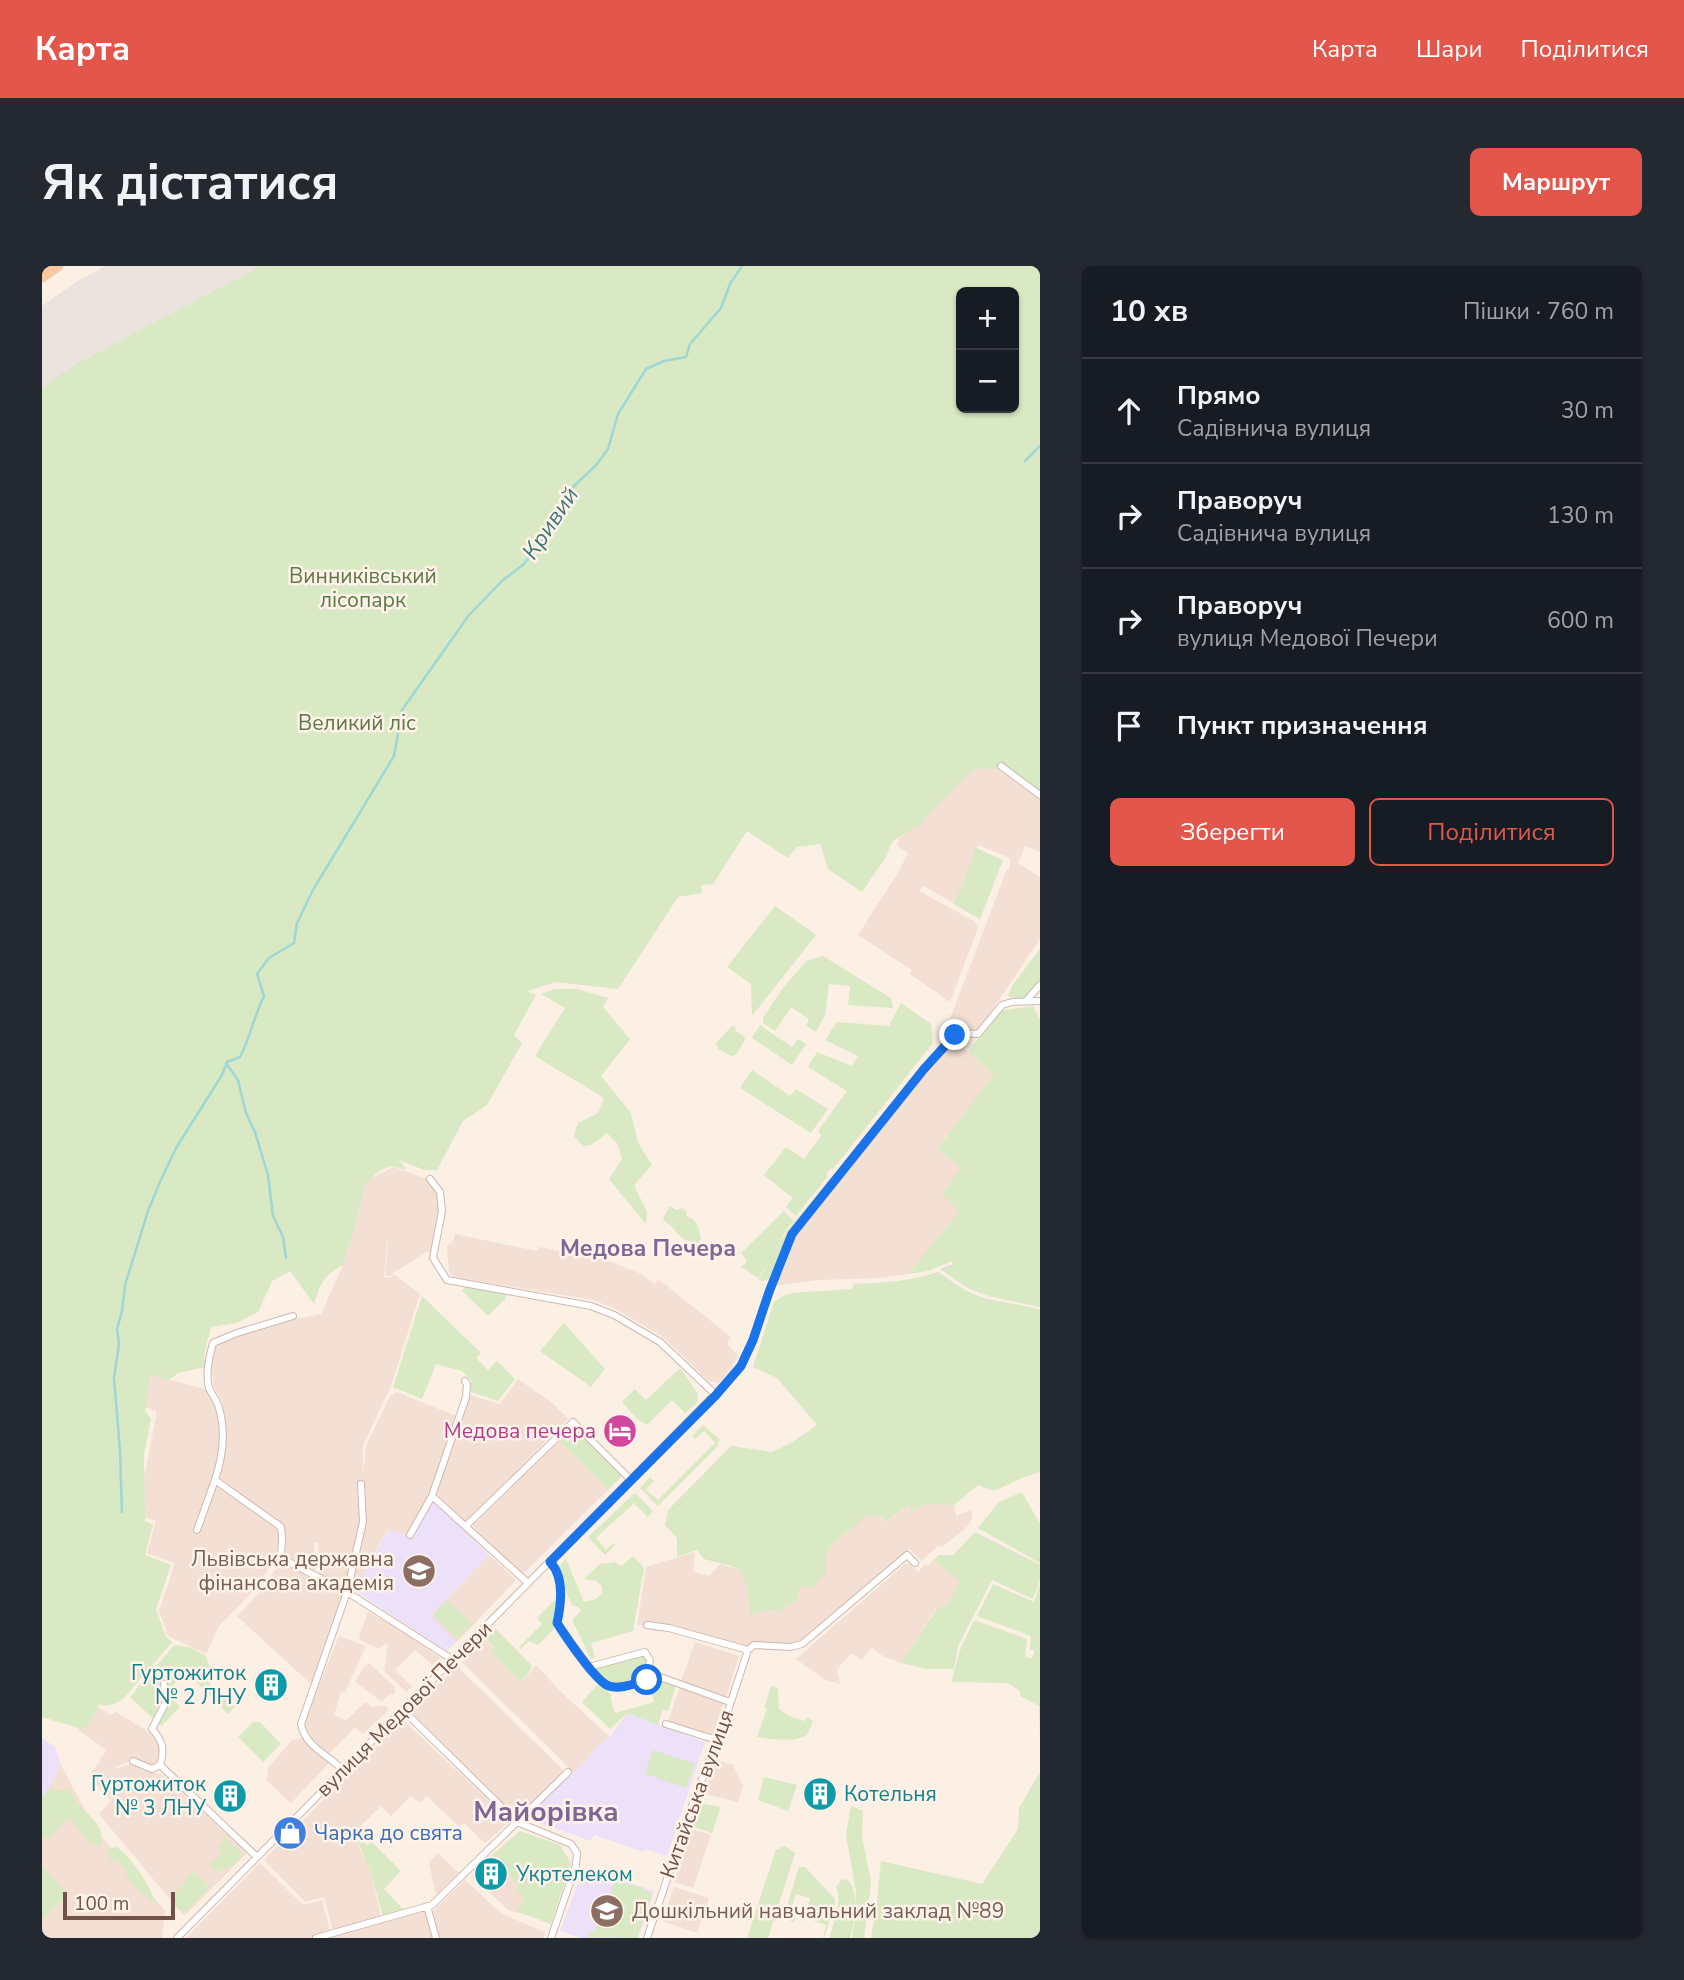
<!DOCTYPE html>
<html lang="uk">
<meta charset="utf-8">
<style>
body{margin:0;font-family:"Nunito Sans",sans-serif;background:#242831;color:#f1f3f6}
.controls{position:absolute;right:21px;top:21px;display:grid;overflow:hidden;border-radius:10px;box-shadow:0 2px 5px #0004}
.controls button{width:63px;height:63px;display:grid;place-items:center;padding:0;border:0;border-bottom:2px solid #363941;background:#171b24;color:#f1f3f6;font:35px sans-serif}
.scale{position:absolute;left:21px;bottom:18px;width:112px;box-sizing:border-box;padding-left:7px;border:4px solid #73524a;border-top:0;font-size:19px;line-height:24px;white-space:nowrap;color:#73524a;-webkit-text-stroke:5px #fff3ea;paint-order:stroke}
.stop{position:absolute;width:21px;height:21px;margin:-16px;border:5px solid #1a73e8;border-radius:50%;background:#fff}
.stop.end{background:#1a73e8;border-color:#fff;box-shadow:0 2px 7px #0008}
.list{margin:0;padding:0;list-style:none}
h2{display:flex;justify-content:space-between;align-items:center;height:91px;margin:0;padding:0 28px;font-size:30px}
h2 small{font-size:23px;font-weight:400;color:#9ea1a6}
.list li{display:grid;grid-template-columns:46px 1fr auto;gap:21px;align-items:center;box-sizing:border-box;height:105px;padding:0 28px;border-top:2px solid #363941}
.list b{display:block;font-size:26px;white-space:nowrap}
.list p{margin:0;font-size:23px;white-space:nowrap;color:#9ea1a6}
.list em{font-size:23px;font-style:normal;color:#9ea1a6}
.actions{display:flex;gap:14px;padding:21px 28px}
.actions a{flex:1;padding:16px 0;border:2px solid #e3564c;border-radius:10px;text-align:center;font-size:24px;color:#e3564c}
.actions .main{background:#e3564c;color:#fff}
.icon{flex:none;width:38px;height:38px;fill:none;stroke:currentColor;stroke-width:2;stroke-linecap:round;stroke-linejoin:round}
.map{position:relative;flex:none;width:998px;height:1672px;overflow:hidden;border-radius:10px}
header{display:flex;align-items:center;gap:42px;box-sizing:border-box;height:98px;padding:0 35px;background:#e3564c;color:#fff}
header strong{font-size:33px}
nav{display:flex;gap:38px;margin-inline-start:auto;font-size:24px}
.intro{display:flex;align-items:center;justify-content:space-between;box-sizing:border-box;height:168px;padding:0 42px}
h1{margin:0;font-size:49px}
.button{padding:18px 32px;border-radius:10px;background:#e3564c;color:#fff;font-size:24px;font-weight:700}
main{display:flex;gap:42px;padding:0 42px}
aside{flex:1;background:#171b24;border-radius:10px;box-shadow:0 2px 5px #0004}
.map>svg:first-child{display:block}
.residential{fill:#f3dfd3}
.industrial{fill:#ebe3de}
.education{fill:#ece1f8}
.green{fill:#d8e9c3;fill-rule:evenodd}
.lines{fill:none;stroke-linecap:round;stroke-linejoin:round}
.stream{stroke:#9fd6d6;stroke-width:2.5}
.minor-casing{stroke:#cfb7ae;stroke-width:8}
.primary-casing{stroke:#d8cfcc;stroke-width:11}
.minor{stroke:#fff;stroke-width:6}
.primary{stroke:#f9c99e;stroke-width:10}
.route{stroke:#1a73e8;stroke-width:9}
.labels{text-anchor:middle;stroke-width:5;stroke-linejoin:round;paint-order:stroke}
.park-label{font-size:21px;fill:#5b7942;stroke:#fff3ea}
.hotel-label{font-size:21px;fill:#b23c85;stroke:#fff3ea;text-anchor:end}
.education-label{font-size:21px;fill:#785e54;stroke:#fff3ea;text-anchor:end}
.culture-label{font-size:21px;fill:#0d838f;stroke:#fff3ea;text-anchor:end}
.street-label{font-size:21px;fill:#73524a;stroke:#fff3ea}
.shop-label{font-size:21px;fill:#366cbe;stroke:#fff3ea;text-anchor:start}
.water-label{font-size:23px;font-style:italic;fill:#3f7878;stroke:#fff3ea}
.neighbourhood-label{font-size:23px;font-weight:bold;fill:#7f6697;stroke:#fff3ea}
.district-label{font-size:28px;font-weight:bold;fill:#7f6697;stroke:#fff3ea}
</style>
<header>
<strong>Карта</strong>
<nav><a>Карта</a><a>Шари</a><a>Поділитися</a></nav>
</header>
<div class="intro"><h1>Як дістатися</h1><a class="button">Маршрут</a></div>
<main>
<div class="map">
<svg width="998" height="1672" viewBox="0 0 998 1672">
<rect width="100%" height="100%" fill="#fcefe4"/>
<path class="residential" d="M943,502l17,2 36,25 2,6v51l-15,-6 -7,17 22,14v62l-60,89 -9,4 -10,-6 -10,-3 -1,-4 57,-150h3v-11l-32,-13 -12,31 -12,27 -31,-17 -4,5 55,30 4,7 -28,74 -40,-28 2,-4 -54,-35 40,-62 10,-20 -12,-8 4,-7 10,-9 13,-6 2,-5 40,-43 7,-5z
M911,773l42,35 -58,74 24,20v43l-53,63 -28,4 -63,2 -42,6 20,-51z
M351,901l32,11 14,14 2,19 -8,46 -5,-6 -35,22 -2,3h-6l3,-35h-1l-3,36h8l2,-3 26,20 -29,92 -28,59v30l3,-29 24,-50 7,-4 59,24 -25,79 -24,41 -19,-7 -34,61 -3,-2 14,-65 -3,-45 -2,5 2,40 -16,67 -27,-13 -1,-35 -4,1 2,32 -29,-17 -3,-35h-4l-60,-44 5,-21 1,-34 -4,-22 -9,-17 -1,-25 4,-14 22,-10 45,-14 38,-8 22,-49 14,-45 8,-38z
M413,968l82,17 3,-4 55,12 1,-2 6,1 37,15 16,11 3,-5 73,58 -4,7 11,12 -13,21 -7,6 -9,-2 -46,-44 -47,-28 -23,-9 -139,-23 -5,-5 -2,-27 5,-1z
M108,1109l59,15 8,14 5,25 -6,54 61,46 2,8 -2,18 -22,34 -36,37 -13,28 -38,-18 -9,-25 16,-48 -28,-10 9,-32 -19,-6 20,-104 -12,-4z
M476,1113l32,22 18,18 -102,103 -31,-29 35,-98 30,9z
M517,1175l49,49 -86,85 -49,-49z
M885,1238l27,1 2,11 14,-6 2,2v6l-3,7 -27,22 -3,-2 -17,16 -13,-12 -109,92 -9,3 -29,-2 -9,1 -8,6 -73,-23 -35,-1 9,-58 49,-15 -2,20 16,4 11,-12 21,6 6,17 4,29 10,-5 19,-1 18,-10 1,-13 26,-29 7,-14 36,-30 15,4 3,4 22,-17 3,6z
M447,1289l27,25 -59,62 -27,-26z
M891,1294l27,21 -11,21 -6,6 -6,-1 -36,56 -18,-7 -11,-8 -11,12 -9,-7 -15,16 3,15 -15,-4 -29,-21 109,-95h5l8,8 7,-8 3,1z
M239,1295l63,33 -31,92 -76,-70 23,-24z
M326,1346l30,16 42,30 -8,7 -17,-15 -20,20 17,17 -6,5 -22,-21 4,-25 -3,-2 -7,5 -18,-9 -1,-3z
M297,1370l27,10 -21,46h-4l-7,23 12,6 19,-19 7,5 13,-2 4,5 -26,24 -8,-7 -26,27 -21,-17 -5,-12z
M443,1372l9,11 -3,4 29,28 7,-5 9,-11 25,27 49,45 -14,11 -11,14 -11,11 -112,-111z
M653,1376l44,14 -13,42 -45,-17z
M327,1397l26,24v5l-2,3 -2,-2 -9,9 -27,-20 8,-14z
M415,1400l107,105 -45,48 -108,-107z
M638,1420l44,17 -12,33 -44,-15z
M52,1439l17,10 5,-3 28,17 14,13 2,12 -2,11 -7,3 -18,-8 -18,7 1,2 16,-6 9,7 22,5 84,78 -63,63 -85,-102 12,-14 -22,-24 18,-26 -29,-20z
M361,1454l107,101 -25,22 -21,-20 -5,4 -32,-31 -7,7 -9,-7 -20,20 -10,-10 -28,28 17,37 11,46 -48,13 -9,-33 -19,5 -41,-42z
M261,1472l27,24 -39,41 -24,-22 1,-13 24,-28z
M674,1494l17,5 10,21 -5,16 -34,-8z
M19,1499l34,64 70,82 -3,27h-120v-136z
M650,1563l19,6 -18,53 -19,-6z
M396,1587l21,20 -23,22 -7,-32z
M450,1589l26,30 6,10 -6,18 -10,-3 -37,-35z
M218,1597l43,42 19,-5 8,32 -22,6h-122z
M423,1614l37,34 43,18 -2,6h-103l-7,-27z
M632,1621l35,11 -12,35 -35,-12z
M384,1645l7,27h-101z"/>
<path class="industrial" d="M63,0h164l-139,70 -88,57v-87l34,-24z"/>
<path class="education" d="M390,1233l57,56 -58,60 26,27 -11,9 -92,-61 35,-61 20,8z
M585,1447l78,29 -38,114 -22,-7 -1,3 -50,-17 -3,6 -66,-23 60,-56 11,-14 14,-11z
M0,1472l13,9 6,18 -19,37z
M542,1601l70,24 -16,47h-57l-21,-7z"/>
<path class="green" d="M219,0h779v534l-2,-5 -36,-25 -17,-2 -13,2 -47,48 -2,5 -29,17 -4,6 -3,9 -25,37 -34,-23 -8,-25 -23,3 -9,11 -41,-27 -34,53 -12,1 1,8 -24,4 -60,92 -62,-7 -29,9 9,4 -22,40 8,8 -35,62 -24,16 -26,49h-13l-25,-10 8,10 -16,-4 -12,5 -14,13 -8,36 -14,45c-20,11 -22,17 -29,39l-24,-33 -18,10 -14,31 -21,11 -26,4 -7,28 1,12 -27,6 -9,7 -19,-5 -5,36 6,8 -7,35 1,67 8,3 -8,31 26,10 -15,44 10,28 6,5 -48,56c-8,6 -16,9 -25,6l-3,8 -11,18 -43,-13v-1328l29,-22zM919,26h53v116h-53z
M934,582l27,12 -23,59 -27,-15 13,-28z
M733,640l41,29 -64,81 -1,-32 -24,-17z
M998,683v33l-16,17 -16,-3 4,-10z
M781,690l68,42 2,10 -45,-3 2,-19 -21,-2 -4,31 -9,17 -10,-6 3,-7 -18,-12 -16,24 -12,-8v-5l20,-30 23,-27z
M513,723h22l31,9 -5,9 27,32 -29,37 30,37 7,30 14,22 -18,20 13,27 -1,12 -37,-45 13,-20 -5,-16 -10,-10 -16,12 -8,1 -9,-10 4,-13 20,-10 6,-15 -69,-42 30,-48 -24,-14z
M859,737l30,21 2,19 -100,126 -2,-1 -5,6 2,2 -32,40 -10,-9 7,-9 -29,-23 22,-28 18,12 17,-23 -3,-5 29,-40 -39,-24 9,-15 35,14 6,-10 -33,-16 12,-18 52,4z
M991,740l7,14v287l-52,-11 -19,-7 -29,-20 13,-5 -1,-3 -24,10 -20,3 52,-63 -18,-17 19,-26 -24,-19 57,-75 -26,-22 30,-41z
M718,759l32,22 6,-8 8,5 -14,21 -40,-27z
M692,760l2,2 -1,3 9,5 1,4 -9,15 -5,1 -13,-7 -2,-6 15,-16z
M710,804l38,26 6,-7 32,20 -17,24 -71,-45z
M789,911v5l-41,50 -21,47 -6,2 -5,-1 12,-20 -12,18 -17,-11 6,-5 -6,-9 43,-42 10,10 -8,9 -15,27 16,-26z
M628,940l6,4 6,-2 5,4 -1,4c10,2 14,14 15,24l-3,3c-23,-3 -18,-13 -34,-22l-1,-3z
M896,1006c10,6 19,14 29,19 22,12 50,11 73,19v162l-16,5 -30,14 -16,-6 -24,20 -27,-1 -16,7 -3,-6 -22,16 -4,-4 -14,-2 -36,29 -7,14 1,15 -14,14h-13l-1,13 -18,10 -19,1 -10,5 -4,-29 -6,-17 -13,-5 -24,-6 -7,-9 -20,7v-19l-12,-13 3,-15 63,-64 41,6 19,-9 26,-18 -40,-47 -24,-11 21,-65 9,-6 9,-3 60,-4 2,-5c28,-1 58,-3 84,-12z
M424,1020l39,7 1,5 -18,18 -26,-25z
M380,1030l59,57 -5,5 12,12 9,-9 18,18 -17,22 -27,-9v-12l-9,-9 -26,-7 -14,35 -29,-12z
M522,1057l41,46 -14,18 -51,-36z
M639,1103l17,25 -1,9 -12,10 -13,-13 -25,25 -9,-5 -16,-18 13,-13 11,11 32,-30z
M661,1159l16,14 -1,7 -60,60 -18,-18 10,-11 4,4 -8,9 12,10 57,-57 -11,-12 -9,8 -3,-3z
M531,1161l49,49 -14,14 -49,-49z
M980,1226l18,32v39l-62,-35 20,-25z
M593,1227l18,18 -5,6 -14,-14 -38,35 10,12 7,-7 2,2 -10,10 -17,-18z
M933,1266l65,33v15l-7,19 -41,-19 -34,66 -4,23h-27l-26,-6 37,-56 5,1 6,-6 11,-21 -27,-21 6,-5h14z
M591,1290l11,12 -11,63 -42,12 4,15 -4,1 -19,-39 9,-9 -3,-4 -5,-1 -8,-16 -7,-23 8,-8 18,43 12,-3 6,-5v-8l-6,-5 -12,-2 17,-16 2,1 12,-2 6,4z
M951,1318l41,18 6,-18v155l-1,-33 -19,-10v-5l-12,-8 -57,-1 10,-34 13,-28 53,19 -2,18 7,1 3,-8h-5l1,-14 -54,-20z
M515,1332l-5,26 2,5 -16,16 -9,-4 -8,8 -2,-2 23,-23 -5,-6z
M405,1334l25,23 -15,16 -24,-24z
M454,1363l36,37 -5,9 -7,6 -29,-28 3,-5 -8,-10z
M132,1379l15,2 17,9 6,17 -6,7 29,27 -7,7 -36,-36h-12l-9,9 3,13 6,7 -19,19 -31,-29z
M603,1387l4,7 -4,18c-28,6 -31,12 -53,-10z
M622,1414l12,5 -8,26 -5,-2 -5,16 -31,-12 -17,16 -28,-27 17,-19 14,13 -3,1 5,16 39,-11 -4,-19z
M729,1420l7,2 1,21 10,7 15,5 4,-3 5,3 -6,14c-14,8 -34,4 -50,2l10,-28 -3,-1z
M211,1456h7l21,22 -18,18 -25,-25z
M611,1484l42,14 -9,24 -41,-14z
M998,1506v166h-169l5,-28 5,-49 101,23 36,-55 1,-21z
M722,1511l33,8 -9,26 -30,-11z
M8,1522l8,3 11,-2c4,7 8,13 13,19 13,13 21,18 20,38 -4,-1 -8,-1 -12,-4 -4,-3 -17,-19 -19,-24l-9,6 -13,15 -7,-3v-40z
M657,1537l22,4 -9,26 -21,-7z
M809,1540l12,5 -1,25 9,46 -7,56h-12l3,-19 1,-27 -10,-58z
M478,1565l40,14 11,18 -20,61 -33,-12 6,-16 -8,-4 2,-7 -26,-30z
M314,1567l11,12 4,-4 30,30 -17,18 19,20 -20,7 -13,-45 -15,-36z
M181,1569l19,19 -8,11 -17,7 -9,-8 10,-7 3,-6 -3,-6 4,-2z
M743,1580l10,7 -27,85h-21l29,-88z
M75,1581c18,14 31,37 40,57l-13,-8 -16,-17 -4,-12 -15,-9 -1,-9z
M0,1601l26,27 -26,26z
M757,1601h6l29,31 1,6 -11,34h-1l3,-13 -21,-7 5,-20 -14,-4 -6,18 6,3 -2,7 -11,-3z
M154,1606l14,15 -22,23 -6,1 -11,-9 1,-7 12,-11 2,-8z
M804,1613c15,12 9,42 4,59h-21c5,-16 14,-34 7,-51l5,-7z
M572,1615l27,6 11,7 -15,44 -50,-1c19,-18 21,-31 27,-56z"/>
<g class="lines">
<path class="stream" d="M983,195l15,-15
M184,797l12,17 8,33 9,19 13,43 5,41 10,21 3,21
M80,1246l-2,-61 -6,-73 5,-34 -2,-15 5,-18 3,-26 23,-74 12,-29 16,-34 46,-73 5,-13 13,-5c10,-19 14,-41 24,-61l-7,-22 12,-16 25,-15 3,-20 16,-33 81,-134 8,-46 67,-95 34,-35 20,-15 19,-23 3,-12 21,-36 31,-30 11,-15 10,-35 28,-45 18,-8 22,-4 4,-13 31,-36 9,-24 12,-18"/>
<g class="minor-casing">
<path id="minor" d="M959,500l39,29
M984,735l14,-16
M388,913l10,13 2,19 -9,47 14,22 144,26 23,9 46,27 56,53
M251,1050l-56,17 -24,10c-4,14 -8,31 -4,45 3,7 8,12 10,20 7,24 4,48 -4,72l66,47 1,10 -1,21 66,34 -46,132c3,21 28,32 42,46
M319,1218l2,38 -16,70 106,68
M390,1230l96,87
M424,1260l107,-104 58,58
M155,1264l18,-50
M368,1269l22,-39 34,-99 1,-13 -2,-3
M508,1295c15,16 11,43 7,62l32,44 16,18 12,2 46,-9 67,24
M605,1359l22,3 79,22
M547,1401l56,-15 5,8 -3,20
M361,1444l114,112 54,22 6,9 -1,12 -25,73
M624,1458l44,14 9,-1
M91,1495l19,8 8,-4 97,92
M118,1499c5,-15 3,-24 -8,-36l14,-27 -2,-18
M385,1640l9,32
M135,1672l555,-561 9,-12 12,-25 16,-48 23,-58 132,-165 28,-32 7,-4 19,1 24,-29 10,-3 28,-1
M274,1672l116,-33 136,-133
M605,1672l48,-141 26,-65 27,-82 6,-5 37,2 11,-3 105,-89 8,8"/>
</g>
<g class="primary-casing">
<path id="primary" d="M0,11l16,-11"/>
</g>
<use href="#minor" class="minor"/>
<use href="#primary" class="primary"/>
</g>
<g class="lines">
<path class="route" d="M605,1414c-11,3 -27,10 -38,6 -13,-4 -43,-49 -52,-63 4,-18 8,-46 -7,-61l166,-167 25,-29 12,-26 16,-48 23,-58 132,-165 31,-34"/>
</g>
<defs>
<g id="hotel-disc" transform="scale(1.75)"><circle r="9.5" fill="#d1479c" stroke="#fff3ea"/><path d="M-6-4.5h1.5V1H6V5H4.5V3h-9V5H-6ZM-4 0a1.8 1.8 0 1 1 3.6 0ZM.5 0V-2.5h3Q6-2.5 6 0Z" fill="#fff"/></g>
<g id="university-disc" transform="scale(1.75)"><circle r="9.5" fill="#8d6e63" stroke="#fff3ea"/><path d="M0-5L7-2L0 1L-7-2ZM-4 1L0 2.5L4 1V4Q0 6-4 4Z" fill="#fff"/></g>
<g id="building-disc" transform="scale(1.75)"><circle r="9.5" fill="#0f9aa8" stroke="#fff3ea"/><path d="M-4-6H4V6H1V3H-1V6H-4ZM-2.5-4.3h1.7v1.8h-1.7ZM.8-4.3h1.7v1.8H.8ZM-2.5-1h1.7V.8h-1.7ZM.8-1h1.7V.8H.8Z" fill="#fff"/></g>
<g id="shop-disc" transform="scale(1.75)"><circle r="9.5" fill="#3f7fe0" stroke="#fff3ea"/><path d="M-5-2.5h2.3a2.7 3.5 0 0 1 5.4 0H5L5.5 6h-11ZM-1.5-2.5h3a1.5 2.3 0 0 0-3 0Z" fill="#fff"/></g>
<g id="school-disc" transform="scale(1.75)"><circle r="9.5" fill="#8d6e63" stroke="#fff3ea"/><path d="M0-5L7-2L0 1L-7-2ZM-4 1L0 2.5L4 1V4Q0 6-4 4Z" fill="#fff"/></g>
</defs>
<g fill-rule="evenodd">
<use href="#hotel-disc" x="578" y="1165"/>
<use href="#university-disc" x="377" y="1305"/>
<use href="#building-disc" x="229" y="1419"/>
<use href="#building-disc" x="778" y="1528"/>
<use href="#building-disc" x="188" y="1530"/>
<use href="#shop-disc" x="248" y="1567"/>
<use href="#building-disc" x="449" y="1608"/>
<use href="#school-disc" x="565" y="1645"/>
</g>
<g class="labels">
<g class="park-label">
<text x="321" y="317">Винниківський<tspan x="321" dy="24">лісопарк</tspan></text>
<text x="315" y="464">Великий ліс</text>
</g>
<g class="hotel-label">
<text x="554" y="1172">Медова печера</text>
</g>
<g class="education-label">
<text x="352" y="1300">Львівська державна<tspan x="352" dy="24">фінансова академія</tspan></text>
<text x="590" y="1652" text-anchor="start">Дошкільний навчальний заклад №89</text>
</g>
<g class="culture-label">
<text x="204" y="1414">Гуртожиток<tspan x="204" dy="24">№ 2 ЛНУ</tspan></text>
<text x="164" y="1525">Гуртожиток<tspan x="164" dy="24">№ 3 ЛНУ</tspan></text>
<text x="802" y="1535" text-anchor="start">Котельня</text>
<text x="474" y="1615" text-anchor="start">Укртелеком</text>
</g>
<g class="street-label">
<text transform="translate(362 1443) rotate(-45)" y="7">вулиця Медової Печери</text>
<text transform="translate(655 1528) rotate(-70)" y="7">Китайська вулиця</text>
</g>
<g class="shop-label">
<text x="272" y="1574">Чарка до свята</text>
</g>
<g class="water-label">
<text transform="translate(508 257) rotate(-56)" y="8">Кривий</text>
</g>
<g class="neighbourhood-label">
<text x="606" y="990">Медова Печера</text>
</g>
<g class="district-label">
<text x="504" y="1555">Майорівка</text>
</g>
</g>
</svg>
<div class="controls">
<button>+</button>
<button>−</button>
</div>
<div class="scale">100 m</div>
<div class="stop" style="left:605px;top:1414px"></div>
<div class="stop end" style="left:913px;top:769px"></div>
</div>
<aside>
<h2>10 хв<small>Пішки · 760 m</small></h2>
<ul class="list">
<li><svg class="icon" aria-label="ahead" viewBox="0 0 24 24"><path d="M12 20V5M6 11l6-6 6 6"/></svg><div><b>Прямо</b><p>Садівнича вулиця</p></div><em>30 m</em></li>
<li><svg class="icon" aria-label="right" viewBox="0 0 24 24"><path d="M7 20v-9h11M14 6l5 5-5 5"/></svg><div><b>Праворуч</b><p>Садівнича вулиця</p></div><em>130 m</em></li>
<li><svg class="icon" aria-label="right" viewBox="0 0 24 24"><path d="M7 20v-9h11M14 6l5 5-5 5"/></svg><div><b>Праворуч</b><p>вулиця Медової Печери</p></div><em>600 m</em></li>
<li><svg class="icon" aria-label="arrive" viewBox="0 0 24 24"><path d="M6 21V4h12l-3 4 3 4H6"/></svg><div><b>Пункт призначення</b></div></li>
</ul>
<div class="actions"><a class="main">Зберегти</a><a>Поділитися</a></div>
</aside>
</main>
